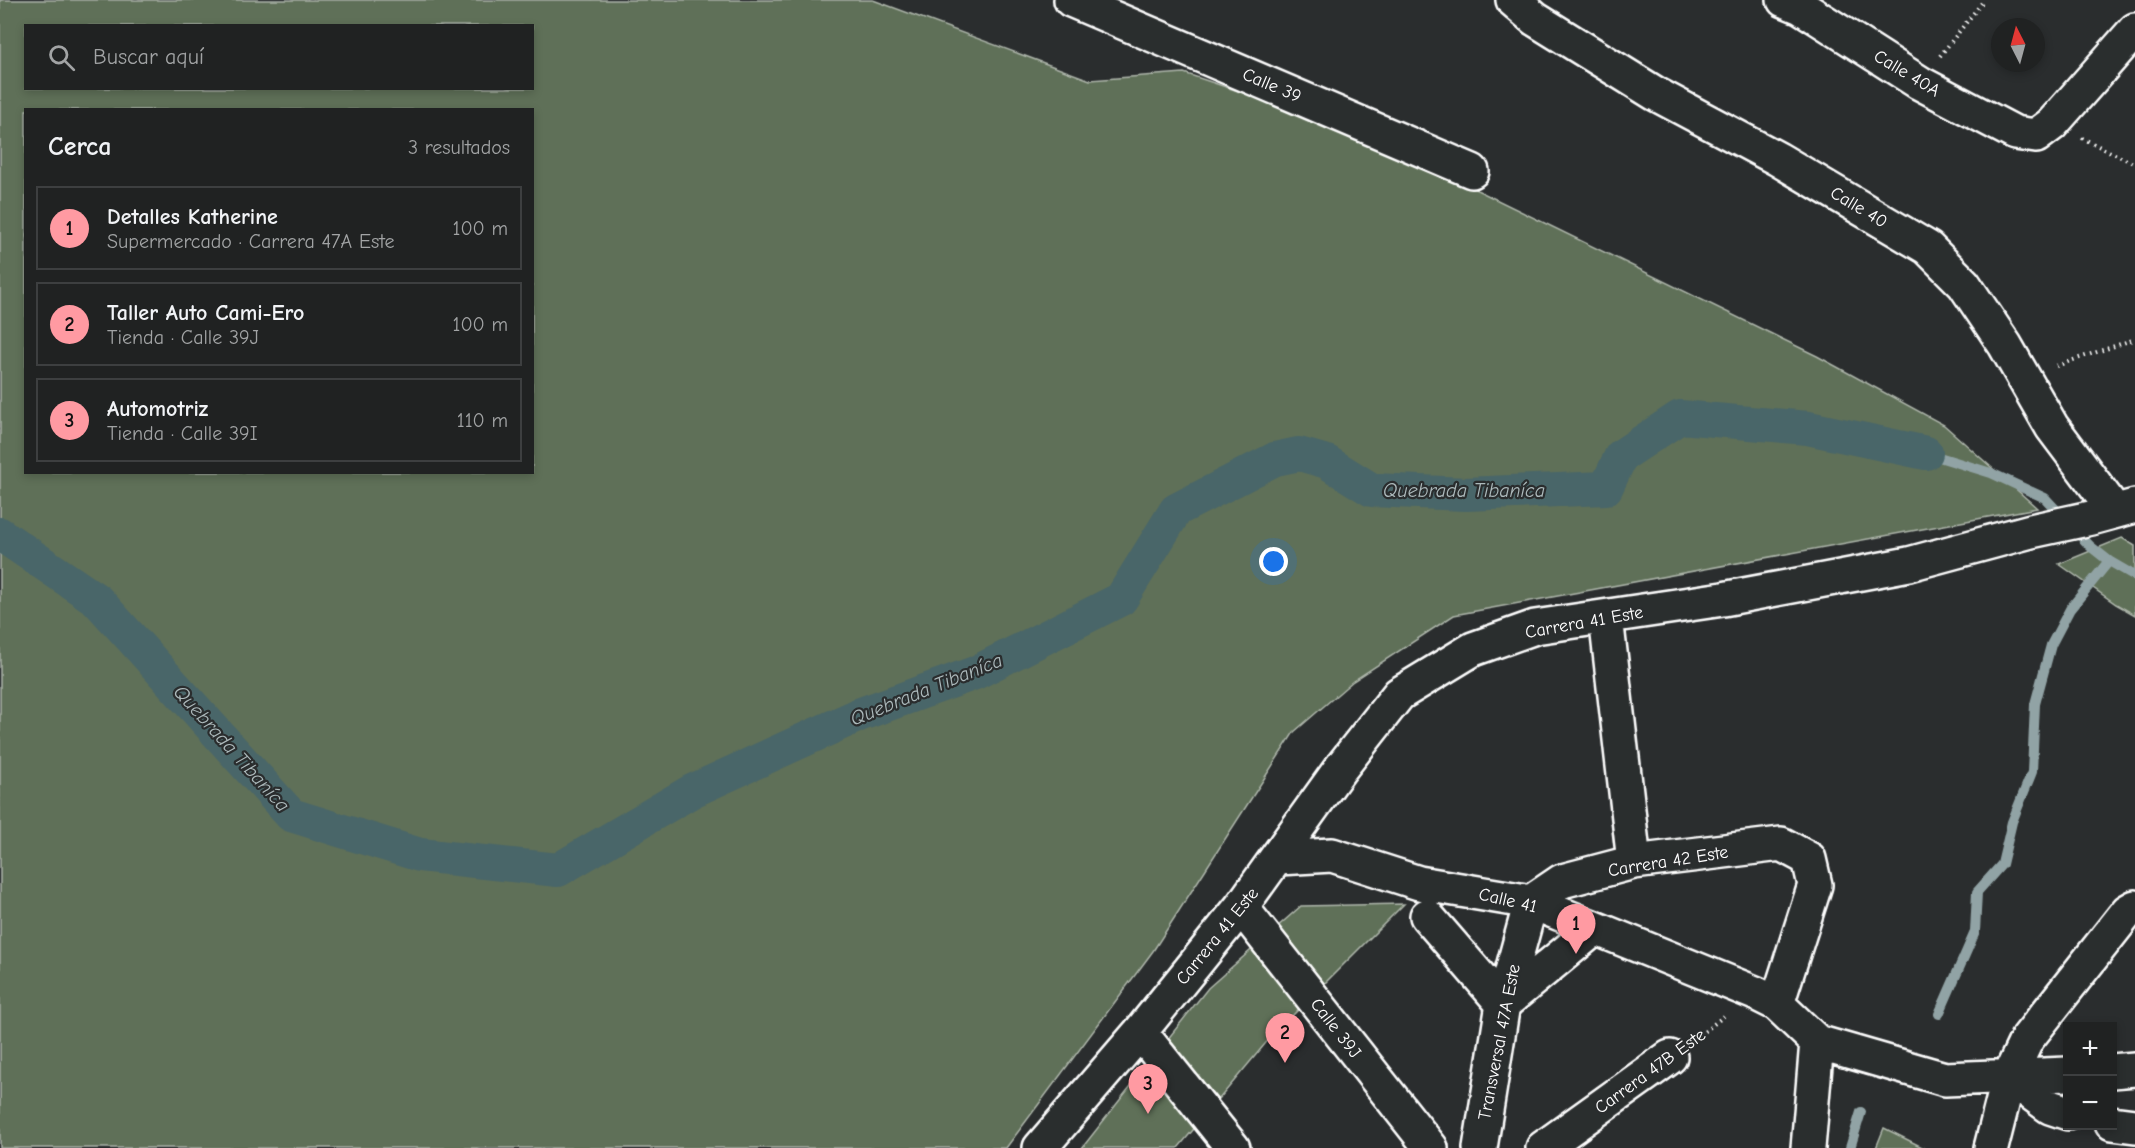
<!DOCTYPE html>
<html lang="es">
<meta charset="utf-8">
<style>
body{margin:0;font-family:"Comic Neue",sans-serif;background:#2d2f2f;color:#f1f3f6}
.controls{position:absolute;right:18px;bottom:18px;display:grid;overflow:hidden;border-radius:0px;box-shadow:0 3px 9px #0003}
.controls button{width:54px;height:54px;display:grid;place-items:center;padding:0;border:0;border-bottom:2px solid #3d3f40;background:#202222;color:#f1f3f6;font:30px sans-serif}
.compass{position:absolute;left:1991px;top:18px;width:54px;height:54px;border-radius:50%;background:#202222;box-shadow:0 3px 9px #0003;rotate:354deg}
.you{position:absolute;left:1274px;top:562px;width:21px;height:21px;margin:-15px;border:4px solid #fff;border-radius:50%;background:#1a73e8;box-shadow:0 0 0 9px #1a73e833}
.badge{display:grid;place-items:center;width:39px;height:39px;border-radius:50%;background:#ff9aa2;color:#111;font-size:20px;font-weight:700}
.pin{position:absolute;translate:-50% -50px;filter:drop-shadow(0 2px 3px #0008)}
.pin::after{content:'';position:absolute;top:32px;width:21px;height:18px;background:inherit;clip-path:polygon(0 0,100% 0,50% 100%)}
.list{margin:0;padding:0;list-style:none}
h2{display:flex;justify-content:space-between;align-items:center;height:78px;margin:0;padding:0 24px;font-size:26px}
h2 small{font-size:20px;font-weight:400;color:#a2a4a5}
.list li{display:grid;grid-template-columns:39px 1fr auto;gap:18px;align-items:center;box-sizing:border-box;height:84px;margin:0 12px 12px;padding:0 12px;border:2px solid #3d3f40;border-radius:0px}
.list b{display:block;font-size:22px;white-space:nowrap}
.list p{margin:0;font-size:20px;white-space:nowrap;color:#a2a4a5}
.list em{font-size:20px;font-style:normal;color:#a2a4a5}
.icon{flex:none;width:33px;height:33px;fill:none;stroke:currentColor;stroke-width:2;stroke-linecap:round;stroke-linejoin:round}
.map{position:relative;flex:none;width:2135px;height:1148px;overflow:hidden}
.search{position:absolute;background:#202222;box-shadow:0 3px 9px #0003;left:24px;top:24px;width:510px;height:66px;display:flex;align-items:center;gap:15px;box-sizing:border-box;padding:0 21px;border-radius:0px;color:#a2a4a5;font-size:22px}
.panel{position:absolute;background:#202222;box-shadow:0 3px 9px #0003;left:24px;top:108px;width:510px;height:366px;border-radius:0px}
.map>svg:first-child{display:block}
.green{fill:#5f6f58;stroke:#afb7ac;stroke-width:1.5;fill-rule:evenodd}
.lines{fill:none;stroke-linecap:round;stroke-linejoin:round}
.stream{stroke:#91a3a5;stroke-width:10}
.canal{stroke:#486669;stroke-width:34}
.minor-casing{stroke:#fff;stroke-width:38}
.path{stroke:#fff;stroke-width:4;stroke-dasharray:1.5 4.5;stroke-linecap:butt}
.minor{stroke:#2a2d2e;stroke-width:33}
.labels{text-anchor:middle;stroke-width:4.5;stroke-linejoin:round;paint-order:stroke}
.street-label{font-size:18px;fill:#fff;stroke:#2a2d2e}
.water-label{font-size:20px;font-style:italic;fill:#adbabc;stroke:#2a2d2e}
</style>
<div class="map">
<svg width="2135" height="1148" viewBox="0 0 2135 1148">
<rect width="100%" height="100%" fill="#2a2d2e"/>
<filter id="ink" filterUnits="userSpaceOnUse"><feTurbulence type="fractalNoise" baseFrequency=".0167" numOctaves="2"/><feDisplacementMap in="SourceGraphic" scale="12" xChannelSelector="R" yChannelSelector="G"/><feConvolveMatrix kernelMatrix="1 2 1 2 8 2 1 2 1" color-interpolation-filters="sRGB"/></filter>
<g filter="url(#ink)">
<path class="green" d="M0,0h873l217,80 94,-7 168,56 465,227 127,69 93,83 -583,107 -101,66 -59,51 -141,219 -147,197h-1006zM26,26h506v62h-506zM26,110h506v362h-506z
M2122,538l13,8v69l-19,-11 -57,-40z
M1404,904l-134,134 -92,110h-96l126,-160 93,-82z
M1884,1128l40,20h-48z"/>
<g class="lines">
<path class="stream" d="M1926,453l65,20 54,25 45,48 19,15 26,15
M1939,1014l36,-82 2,-40 25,-28 10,-42 20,-50 3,-68 16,-59 19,-36 39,-48
M1850,1148l11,-36"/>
<path class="canal" d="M0,534l97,66 194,215 129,40 138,15 134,-79 169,-77 114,-41 146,-74 55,-89 99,-51 24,-5 28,8 45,28 94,4 140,-6 15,-32 59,-39 128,11 118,25"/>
<g class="minor-casing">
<path id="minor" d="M1071,0l401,171
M1513,0l22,19 121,75 122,65 150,89 36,36 41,61 47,82 63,84
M1784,0l17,7 119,76 95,50 21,3 16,-12 83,-94
M1606,617l28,245
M1278,858l54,-3 87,28 112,19 224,91 22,11 40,38 128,37 123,-5
M1241,907l190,241
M1427,916l76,88 91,-75
M1140,1032l93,116
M2112,1071l23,-2
M2009,1077l41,30 18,6
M2112,1123l23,3
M1040,1148l100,-116 101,-125 99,-138 59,-75 74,-45 62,-22 188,-28 186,-35 122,-33 60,-13 44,-12
M1480,1148l23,-144 28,-102 31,-21 72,-19 147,-18 28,15 6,26 -38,119
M1543,1148l127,-91
M1808,1148l9,-106
M1991,1148l18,-71 18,-38 101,-128 7,-4"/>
</g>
<path class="path" d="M1940,56l44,-56
M2082,138l53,26
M2056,366l79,-27
M1695,1039l29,-23"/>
<use href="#minor" class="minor"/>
</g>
</g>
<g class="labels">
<g class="street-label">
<text transform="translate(1907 73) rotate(31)" y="6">Calle 40A</text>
<text transform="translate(1272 85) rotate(23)" y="6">Calle 39</text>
<text transform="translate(1859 207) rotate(31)" y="6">Calle 40</text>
<text transform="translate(1584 622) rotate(-10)" y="6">Carrera 41 Este</text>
<text transform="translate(1668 861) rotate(-9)" y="6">Carrera 42 Este</text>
<text transform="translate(1508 900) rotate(13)" y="6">Calle 41</text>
<text transform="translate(1217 936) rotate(-51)" y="6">Carrera 41 Este</text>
<text transform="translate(1336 1028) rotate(52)" y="6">Calle 39J</text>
<text transform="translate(1499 1042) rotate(-79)" y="6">Transversal 47A Este</text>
<text transform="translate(1650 1071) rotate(-36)" y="6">Carrera 47B Este</text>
</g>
<g class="water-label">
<text x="1464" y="497">Quebrada Tibaníca</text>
<text transform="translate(926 689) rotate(-22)" y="7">Quebrada Tibaníca</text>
<text transform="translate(232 748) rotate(48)" y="7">Quebrada Tibaníca</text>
</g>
</g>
</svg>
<div class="controls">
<button>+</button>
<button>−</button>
</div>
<svg class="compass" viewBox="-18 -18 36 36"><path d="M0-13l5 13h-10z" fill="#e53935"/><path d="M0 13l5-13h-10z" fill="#a2a4a5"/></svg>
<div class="you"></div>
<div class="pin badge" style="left:1576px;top:954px">1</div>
<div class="pin badge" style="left:1285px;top:1063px">2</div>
<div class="pin badge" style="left:1148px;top:1114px">3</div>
<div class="search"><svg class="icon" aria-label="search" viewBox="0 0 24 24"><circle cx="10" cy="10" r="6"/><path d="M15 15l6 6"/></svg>Buscar aquí</div>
<section class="panel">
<h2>Cerca<small>3 resultados</small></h2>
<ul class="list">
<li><span class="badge">1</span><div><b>Detalles Katherine</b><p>Supermercado · Carrera 47A Este</p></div><em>100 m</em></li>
<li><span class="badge">2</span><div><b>Taller Auto Cami-Ero</b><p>Tienda · Calle 39J</p></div><em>100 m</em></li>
<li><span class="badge">3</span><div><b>Automotriz</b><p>Tienda · Calle 39I</p></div><em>110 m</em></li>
</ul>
</section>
</div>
